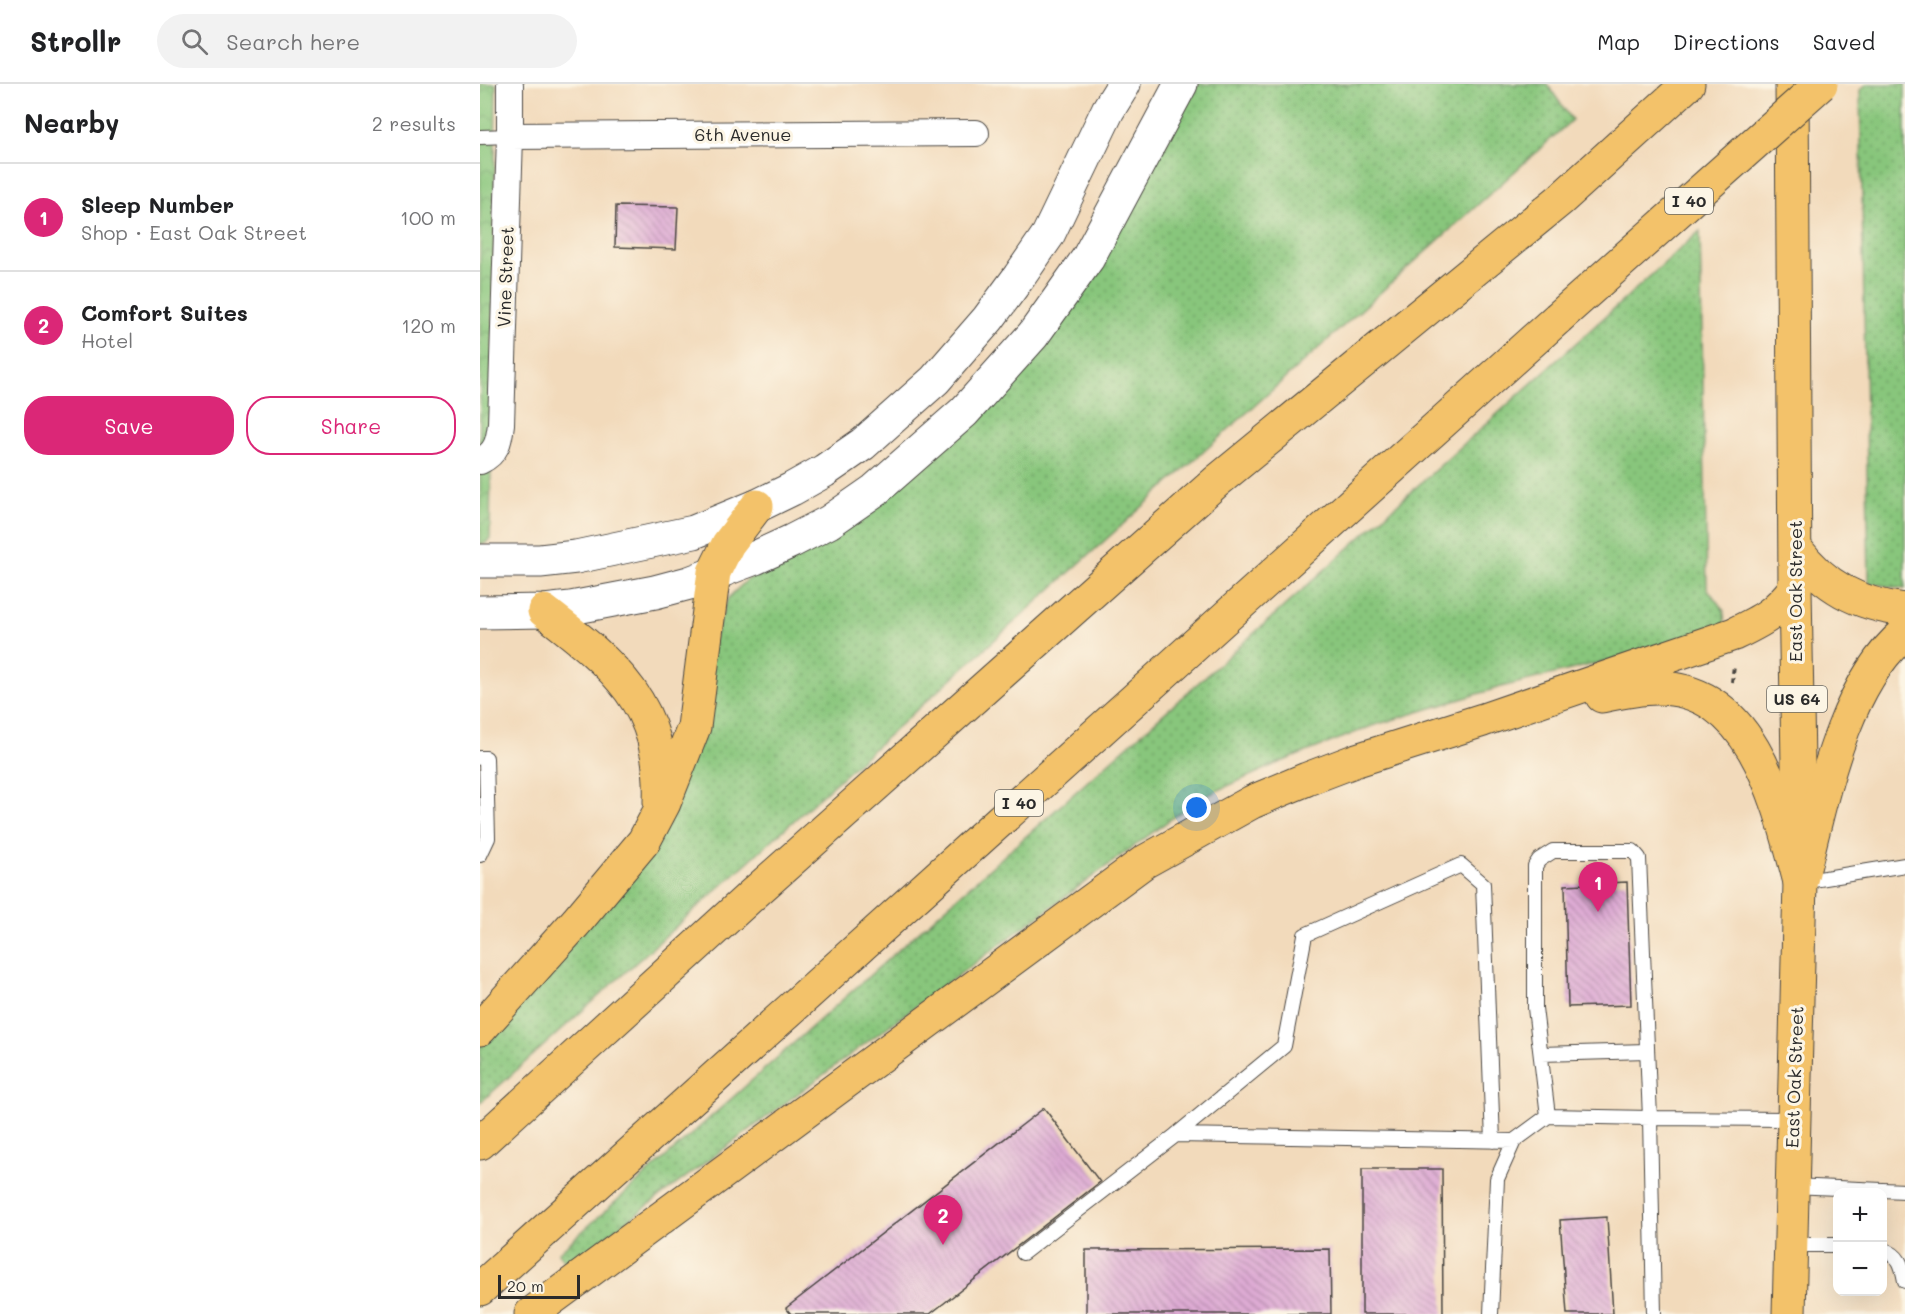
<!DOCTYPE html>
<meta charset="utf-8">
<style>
body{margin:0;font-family:Mali,sans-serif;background:#f2f2f2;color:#202124}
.controls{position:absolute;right:18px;bottom:18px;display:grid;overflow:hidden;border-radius:12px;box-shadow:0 6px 24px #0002}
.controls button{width:54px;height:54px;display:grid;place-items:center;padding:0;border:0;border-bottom:2px solid #e0e0e0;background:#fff;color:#202124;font:30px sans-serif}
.scale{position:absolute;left:18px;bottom:15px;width:82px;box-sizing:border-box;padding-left:6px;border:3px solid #2b2b2b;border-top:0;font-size:16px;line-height:21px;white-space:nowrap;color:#2b2b2b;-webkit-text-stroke:4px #fcf5e5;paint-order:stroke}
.you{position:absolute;left:717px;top:724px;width:21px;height:21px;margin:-15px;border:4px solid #fff;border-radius:50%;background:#1a73e8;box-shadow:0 0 0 9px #1a73e833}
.badge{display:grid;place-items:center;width:39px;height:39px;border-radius:50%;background:#db2777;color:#fff;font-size:20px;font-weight:700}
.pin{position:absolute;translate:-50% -50px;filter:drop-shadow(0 2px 3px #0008)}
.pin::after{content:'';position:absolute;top:32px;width:21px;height:18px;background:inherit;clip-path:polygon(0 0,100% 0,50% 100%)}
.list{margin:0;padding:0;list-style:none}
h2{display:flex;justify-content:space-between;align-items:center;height:78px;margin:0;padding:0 24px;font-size:26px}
h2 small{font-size:20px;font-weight:400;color:#757577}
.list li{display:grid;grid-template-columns:39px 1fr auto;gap:18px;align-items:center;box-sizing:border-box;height:108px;padding:0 24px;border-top:2px solid #e0e0e0}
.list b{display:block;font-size:22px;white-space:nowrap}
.list p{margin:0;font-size:20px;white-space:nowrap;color:#757577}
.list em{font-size:20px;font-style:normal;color:#757577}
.actions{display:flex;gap:12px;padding:18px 24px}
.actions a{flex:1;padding:14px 0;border:2px solid #db2777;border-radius:24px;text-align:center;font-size:21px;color:#db2777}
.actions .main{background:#db2777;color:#fff}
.icon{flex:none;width:33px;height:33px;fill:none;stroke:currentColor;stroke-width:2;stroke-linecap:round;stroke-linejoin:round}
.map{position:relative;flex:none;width:1425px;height:1230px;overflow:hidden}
header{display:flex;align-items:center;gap:36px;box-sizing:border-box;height:84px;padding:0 30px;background:#fff;border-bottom:2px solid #e0e0e0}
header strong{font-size:28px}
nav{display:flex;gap:33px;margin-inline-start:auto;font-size:21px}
.search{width:420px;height:54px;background:#f2f2f2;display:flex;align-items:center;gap:15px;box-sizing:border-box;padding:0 21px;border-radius:33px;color:#757577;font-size:22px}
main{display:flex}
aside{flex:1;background:#fff}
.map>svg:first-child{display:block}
.grass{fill:url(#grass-dots);stroke:#5a7854;stroke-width:1.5}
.park{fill:url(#park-crowns);stroke:#5a7854;stroke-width:1.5}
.building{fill:url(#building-back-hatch)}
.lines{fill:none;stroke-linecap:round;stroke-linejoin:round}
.service-casing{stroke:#494541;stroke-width:16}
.minor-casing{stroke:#494541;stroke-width:28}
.tertiary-casing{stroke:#494541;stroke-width:35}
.trunk-casing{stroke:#494541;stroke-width:35}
.motorway-casing{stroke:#494541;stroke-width:35}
.path{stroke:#494541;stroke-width:4;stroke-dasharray:4.5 4.5;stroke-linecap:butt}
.service{stroke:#fff;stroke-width:14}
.minor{stroke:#fff;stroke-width:26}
.tertiary{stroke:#fff;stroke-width:33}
.trunk{stroke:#f3c26a;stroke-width:33}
.motorway{stroke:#f3c26a;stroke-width:33}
.motorway-bridge-casing{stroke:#494541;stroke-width:35;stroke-linecap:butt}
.motorway-bridge{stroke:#f3c26a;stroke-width:33}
.labels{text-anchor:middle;stroke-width:6;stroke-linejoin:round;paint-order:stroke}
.shield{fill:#fcf5e5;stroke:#6a6863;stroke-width:1.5}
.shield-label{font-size:16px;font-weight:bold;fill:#2b2b2b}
.street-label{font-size:18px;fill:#2b2b2b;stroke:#fcf5e5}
</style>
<header>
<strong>Strollr</strong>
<div class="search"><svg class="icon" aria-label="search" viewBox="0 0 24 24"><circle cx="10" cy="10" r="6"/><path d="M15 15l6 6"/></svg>Search here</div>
<nav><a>Map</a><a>Directions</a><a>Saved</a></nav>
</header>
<main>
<aside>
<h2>Nearby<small>2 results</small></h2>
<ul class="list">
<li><span class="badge">1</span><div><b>Sleep Number</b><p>Shop · East Oak Street</p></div><em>100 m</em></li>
<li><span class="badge">2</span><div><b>Comfort Suites</b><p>Hotel</p></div><em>120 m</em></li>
</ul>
<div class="actions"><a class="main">Save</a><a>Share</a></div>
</aside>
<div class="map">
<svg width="1425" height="1230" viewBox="0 0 1425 1230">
<defs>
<pattern id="grass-dots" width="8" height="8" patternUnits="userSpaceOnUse" patternTransform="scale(1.5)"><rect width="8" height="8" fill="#88c67c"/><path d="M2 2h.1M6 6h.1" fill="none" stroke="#6fa166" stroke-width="1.8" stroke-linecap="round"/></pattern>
<pattern id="park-crowns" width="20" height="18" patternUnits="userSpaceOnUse" patternTransform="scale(1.5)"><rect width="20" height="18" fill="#88c67c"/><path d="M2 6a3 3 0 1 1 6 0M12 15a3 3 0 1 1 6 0" fill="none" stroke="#6fa166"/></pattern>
<pattern id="building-back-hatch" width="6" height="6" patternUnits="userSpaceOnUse" patternTransform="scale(1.5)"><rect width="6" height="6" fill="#deabd4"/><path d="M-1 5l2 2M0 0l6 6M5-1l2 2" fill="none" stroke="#b48bac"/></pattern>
</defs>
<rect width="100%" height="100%" fill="#fcf5e5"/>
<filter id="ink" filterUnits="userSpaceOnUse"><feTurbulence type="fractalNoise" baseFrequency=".0167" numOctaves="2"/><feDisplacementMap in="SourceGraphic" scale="12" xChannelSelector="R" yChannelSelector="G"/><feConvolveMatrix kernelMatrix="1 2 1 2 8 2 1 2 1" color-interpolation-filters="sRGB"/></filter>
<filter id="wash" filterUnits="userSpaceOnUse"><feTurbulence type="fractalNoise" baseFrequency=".008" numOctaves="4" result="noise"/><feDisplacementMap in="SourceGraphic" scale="24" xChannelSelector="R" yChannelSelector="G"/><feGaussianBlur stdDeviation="1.35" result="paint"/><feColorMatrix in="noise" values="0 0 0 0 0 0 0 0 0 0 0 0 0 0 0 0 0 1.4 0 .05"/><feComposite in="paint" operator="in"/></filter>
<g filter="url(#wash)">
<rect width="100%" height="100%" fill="#f2dabb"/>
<path class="grass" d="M718,0h349l25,36 -1092,983v-58l177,-206 61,-213 10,-28 19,-18 105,-60 254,-268z
M1387,0h38v505l-36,-6 -9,-493z
M1220,147l7,357 17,23 1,21 -224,55 -129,39 -96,38 -79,36 -319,234 -310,231 -10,-12 722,-643z"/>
<path class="park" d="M0,0h16l-6,454 -4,5 -6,1z"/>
<g id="blocks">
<path class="building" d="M136,122l62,1 -2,42 -61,-2z
M1147,798l4,123 -63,2 -3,-122z
M564,1024l56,74 -170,132h-139l-5,-6z
M882,1085h80l1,145h-81z
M1127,1133l6,97h-46l-7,-94z
M850,1165l1,65h-245v-64z"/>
</g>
</g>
<g filter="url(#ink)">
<use href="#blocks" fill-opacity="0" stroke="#494541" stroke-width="1.5"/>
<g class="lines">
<g class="service-casing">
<path id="service" d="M0,53l30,-1
M0,674h6l2,80 -8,17
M1321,798l104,-17
M1061,970l106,-3
M1068,1032l-13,-108v-142l4,-6 14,-9h80l6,7 11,260 144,1
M696,1051l108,-89 21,-111 156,-70 22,19 10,257
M1312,1102l113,5
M1310,1161h48
M1402,1165c18,6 20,16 23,32
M543,1169l153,-118 338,6
M1011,1230l6,-135 17,-38 34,-25 102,2 4,196"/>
</g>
<g class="minor-casing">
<path id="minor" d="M30,52l466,-3
M0,377c17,-8 19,-20 21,-37l9,-288v-52"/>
</g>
<g class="tertiary-casing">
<path id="tertiary" d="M0,477h60l36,-4 118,-25 63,-26 35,-17 32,-18 39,-27 72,-64 53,-61 31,-42 29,-42 60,-125 16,-26
M0,528l64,-1 27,-3 84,-16 34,-9 66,-25 37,-17 37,-19 46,-32 89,-78 69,-77 55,-77 93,-174"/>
</g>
<g class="trunk-casing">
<path id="trunk" d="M1309,1230l11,-432 -5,-294 -3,-504"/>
</g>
<g class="motorway-casing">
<path id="motorway" d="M1316,465c29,38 61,55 109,61
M64,527c71,55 120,93 116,191
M1122,612c18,-4 36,-8 55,-8 98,0 123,120 143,194
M1321,796c20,-77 40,-193 104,-247
M0,945l97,-108 67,-80 20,-38 30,-76 20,-155 14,-28 29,-38
M0,1059l272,-248 464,-413 344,-282 128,-116
M0,1205l1078,-971
M51,1230l613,-452 108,-60 55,-23 50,-19 126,-40 251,-86c29,-14 41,-20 61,-46"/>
</g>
<path class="path" d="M1252,598l2,-16"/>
<use href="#service" class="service"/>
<use href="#minor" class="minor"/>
<use href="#tertiary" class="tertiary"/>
<use href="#trunk" class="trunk"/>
<use href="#motorway" class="motorway"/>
<g class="motorway-bridge-casing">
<path id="motorway-bridge" d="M1078,234l263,-234"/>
</g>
<use href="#motorway-bridge" class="motorway-bridge"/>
</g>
</g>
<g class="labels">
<g class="shield">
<rect x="1185" y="104" width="48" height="26" rx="4.5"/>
<rect x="1287" y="602" width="60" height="26" rx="4.5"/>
<rect x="515" y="706" width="48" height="26" rx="4.5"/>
</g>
<g class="shield-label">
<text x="1209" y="123">I 40</text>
<text x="1317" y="621">US 64</text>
<text x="539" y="725">I 40</text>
</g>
<g class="street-label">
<text x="263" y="57">6th Avenue</text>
<text transform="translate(26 193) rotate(-88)" y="6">Vine Street</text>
<text transform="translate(1316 507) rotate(-90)" y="6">East Oak Street</text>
<text transform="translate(1315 993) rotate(-88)" y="6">East Oak Street</text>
</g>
</g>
</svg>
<div class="controls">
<button>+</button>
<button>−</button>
</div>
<div class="scale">20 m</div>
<div class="you"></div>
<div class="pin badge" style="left:1118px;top:828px">1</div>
<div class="pin badge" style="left:463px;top:1161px">2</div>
</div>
</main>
